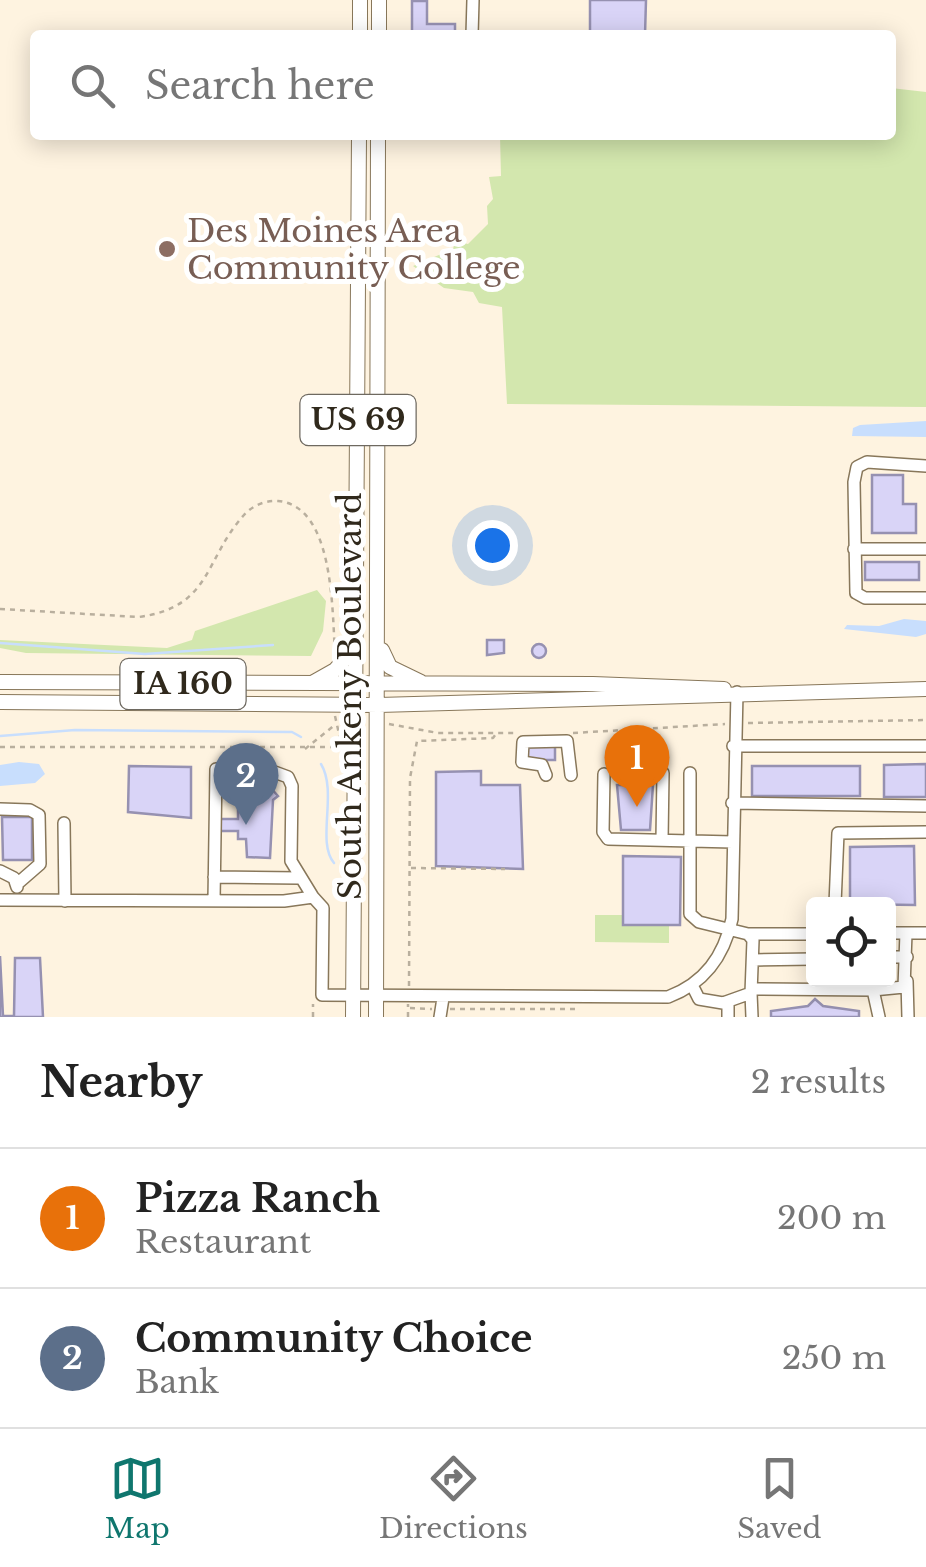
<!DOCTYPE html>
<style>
body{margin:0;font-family:"Libre Baskerville",serif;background:#f6f6f6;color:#222}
.controls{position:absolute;right:30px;bottom:30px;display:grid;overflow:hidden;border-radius:10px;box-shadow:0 5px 25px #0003}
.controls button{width:90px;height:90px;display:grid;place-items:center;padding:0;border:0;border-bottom:2px solid #e0e0e0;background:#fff;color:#222;font:50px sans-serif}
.you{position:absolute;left:492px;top:545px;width:35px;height:35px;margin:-25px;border:8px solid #fff;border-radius:50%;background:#1a73e8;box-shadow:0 0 0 15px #1a73e833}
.badge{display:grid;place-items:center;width:65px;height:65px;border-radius:50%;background:#0f766e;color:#fff;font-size:32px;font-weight:700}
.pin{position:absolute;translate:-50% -82px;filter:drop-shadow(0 2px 5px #0008)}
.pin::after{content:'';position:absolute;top:52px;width:35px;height:30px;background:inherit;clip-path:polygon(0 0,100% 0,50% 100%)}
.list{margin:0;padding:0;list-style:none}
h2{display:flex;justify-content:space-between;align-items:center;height:130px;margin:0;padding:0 40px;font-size:42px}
h2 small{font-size:32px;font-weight:400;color:#767676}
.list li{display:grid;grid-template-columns:65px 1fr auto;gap:30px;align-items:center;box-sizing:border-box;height:140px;padding:0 40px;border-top:2px solid #e0e0e0}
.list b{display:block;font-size:38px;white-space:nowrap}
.list p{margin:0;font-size:32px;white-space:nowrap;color:#767676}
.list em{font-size:32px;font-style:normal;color:#767676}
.icon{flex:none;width:55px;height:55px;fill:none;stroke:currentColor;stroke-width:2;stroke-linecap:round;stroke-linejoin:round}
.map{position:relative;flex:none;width:926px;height:1017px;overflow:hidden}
.search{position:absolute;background:#fff;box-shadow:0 5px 25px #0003;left:30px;right:30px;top:30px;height:110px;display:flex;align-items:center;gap:25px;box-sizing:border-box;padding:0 35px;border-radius:10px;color:#767676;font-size:38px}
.sheet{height:410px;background:#fff}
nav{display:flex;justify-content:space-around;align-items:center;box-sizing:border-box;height:140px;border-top:2px solid #e0e0e0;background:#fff;font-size:28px;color:#767676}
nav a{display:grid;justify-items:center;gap:5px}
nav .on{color:#0f766e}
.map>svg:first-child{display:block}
.green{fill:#d3e7ae}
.water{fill:#c8defd}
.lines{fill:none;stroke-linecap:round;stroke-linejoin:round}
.stream{stroke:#c8defd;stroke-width:2.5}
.building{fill:#d9d4f7;stroke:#9691b1;stroke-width:2.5}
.minor-casing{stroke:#88775a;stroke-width:14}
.major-casing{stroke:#88775a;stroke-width:16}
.path{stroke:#b9af9e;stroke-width:2.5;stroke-dasharray:5 5;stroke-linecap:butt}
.minor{stroke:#fff;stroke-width:11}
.major{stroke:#fff;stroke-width:14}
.education-dot{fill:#8d6e63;stroke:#fff;stroke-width:4}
.labels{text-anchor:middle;stroke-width:10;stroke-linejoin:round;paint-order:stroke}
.shield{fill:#fff;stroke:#6e6960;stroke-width:2.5}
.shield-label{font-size:30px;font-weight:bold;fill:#30291c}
.education-label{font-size:32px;fill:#785e54;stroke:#fff;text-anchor:start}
.street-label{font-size:32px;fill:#30291c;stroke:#fff}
</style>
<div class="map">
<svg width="926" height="1017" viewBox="0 0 926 1017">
<rect width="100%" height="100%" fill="#fef3e0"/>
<path class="green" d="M891,88l35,4v315l-419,-3 -5,-97 -23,-4 -6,-11 -29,-4 -31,-22 40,-17 2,-8 13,3 20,-20 -1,-18 6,-7 -4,-22 12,-1 -1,-41h391z
M317,590l9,11 -3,30 -12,25 -285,-3 -26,-5v-8l167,8 25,-8 3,-9z
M595,915h28l1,10h45v18l-74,-1z"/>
<path class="water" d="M926,421v16l-74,-1 1,-8 7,-3z
M904,619l22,2v13l-10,3 -72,-8 3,-4 32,1z
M19,762l20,2 6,10 -10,9 -35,3v-21z"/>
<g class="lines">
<path class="stream" d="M0,643l145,11 128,-9
M0,736l75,-6 217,2 9,5
M321,764c17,28 -5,78 13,99"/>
</g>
<path class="building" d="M590,0h56l-1,35h-55z
M412,1h15v23h28v11h-43z
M872,475h31v29h13v29h-44z
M865,562h54v18h-54z
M487,640h17v13l-17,2z
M532 651a7 7 0 1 1 14 0a7 7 0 1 1-14 0Z
M527,746h28v14h-28z
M926,764v33h-42v-32z
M129,766l62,1v51l-63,-6z
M752,766h108v30h-108z
M481,771v14h39l3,84 -87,-3v-94z
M617,785h36l-3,45h-29z
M269,786l9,10 -5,4 -3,58 -23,-1 -1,-18h-8v-8h-18v-12h18v-29h25z
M2,817h30v43h-29z
M914,846l1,59 -65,-1v-57z
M623,856l58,1 -1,68h-57z
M0,956l3,60h11l1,-58h25l3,59h-43z
M815,999l8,7 36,5v6h-88v-6l37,-5z"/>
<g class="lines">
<g class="minor-casing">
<path id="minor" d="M472,35l1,-35
M926,466l-59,-4 -10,5 -3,15 2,111 9,5h61
M854,549h72
M733,746h193
M690,773v141l9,8 49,12 5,6 -2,53 -28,10 -24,-4 -7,-14
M604,774l-1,58 5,7 125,3
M546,775l-4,-10 -20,-3 1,-20 44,-1 4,34
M732,803l194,3
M0,809l30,1 9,5 1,49 -23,20
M64,823l1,78
M662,840l1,-67
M0,871l14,7 3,9
M214,877l85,1
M0,900l284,1 29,-4 10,11 -1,87 346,2c37,-14 56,-41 64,-78l5,-227
M214,900l2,-131 53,1 19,7 4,9 -1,75 22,36
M835,904l3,-71 88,-1
M888,933h38
M748,934h66
M888,957h19
M754,960l60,-1
M907,981l1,36
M754,989l119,1 6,27
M873,990l31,-3 2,-54
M751,993l1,24
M728,1002v15
M440,1017l3,-19"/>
</g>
<g class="major-casing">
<path id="major" d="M360,35v-35
M379,35v-35
M382,650l8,17 31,15
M0,682l593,2 131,5
M312,683l23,-13 21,-24
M0,702l379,3 547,-16
M353,1017l6,-882
M376,1017l2,-882"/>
</g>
<path class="path" d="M0,609l139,8c73,-10 65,-58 105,-102 8,-9 21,-15 34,-14 56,5 54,108 57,152
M335,716l7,31
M748,723l178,-3
M389,724l49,9h77
M573,733l152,-9
M0,747h342
M305,749l31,-25
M411,868l94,1
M409,986l1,-208 7,-37 76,-3 3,-4
M410,1008l22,1
M450,1009h129
M313,1017v-13
M408,1017v-13"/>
<use href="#minor" class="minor"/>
<use href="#major" class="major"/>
</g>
<circle class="education-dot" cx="167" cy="249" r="10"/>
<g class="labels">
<g class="shield">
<rect x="300.5" y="395" width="115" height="50" rx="8"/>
<rect x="120.5" y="659" width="125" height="50" rx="8"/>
</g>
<g class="shield-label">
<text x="358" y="430">US 69</text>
<text x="183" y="694">IA 160</text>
</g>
<g class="education-label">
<text x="187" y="242">Des Moines Area<tspan x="187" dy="37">Community College</tspan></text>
</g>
<g class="street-label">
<text transform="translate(350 696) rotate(-90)" y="11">South Ankeny Boulevard</text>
</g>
</g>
</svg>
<div class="controls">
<button><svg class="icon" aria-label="locate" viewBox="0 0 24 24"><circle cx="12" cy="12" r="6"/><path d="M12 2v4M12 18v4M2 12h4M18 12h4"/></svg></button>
</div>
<div class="you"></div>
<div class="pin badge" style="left:637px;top:807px;background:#e8710a">1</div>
<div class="pin badge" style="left:246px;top:825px;background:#5c6f8a">2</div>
<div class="search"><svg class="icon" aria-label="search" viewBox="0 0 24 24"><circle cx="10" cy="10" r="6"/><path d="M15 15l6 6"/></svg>Search here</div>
</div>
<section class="sheet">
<h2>Nearby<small>2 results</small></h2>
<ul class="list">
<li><span class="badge" style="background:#e8710a">1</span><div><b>Pizza Ranch</b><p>Restaurant</p></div><em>200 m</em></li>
<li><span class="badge" style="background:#5c6f8a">2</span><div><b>Community Choice</b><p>Bank</p></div><em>250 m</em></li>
</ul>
</section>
<nav>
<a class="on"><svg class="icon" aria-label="map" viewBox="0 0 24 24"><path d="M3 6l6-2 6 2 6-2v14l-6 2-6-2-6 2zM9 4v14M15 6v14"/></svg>Map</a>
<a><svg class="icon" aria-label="directions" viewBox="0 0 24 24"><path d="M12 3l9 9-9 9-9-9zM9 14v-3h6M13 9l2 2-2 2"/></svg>Directions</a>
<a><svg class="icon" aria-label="saved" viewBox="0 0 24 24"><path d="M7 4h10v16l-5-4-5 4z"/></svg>Saved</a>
</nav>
